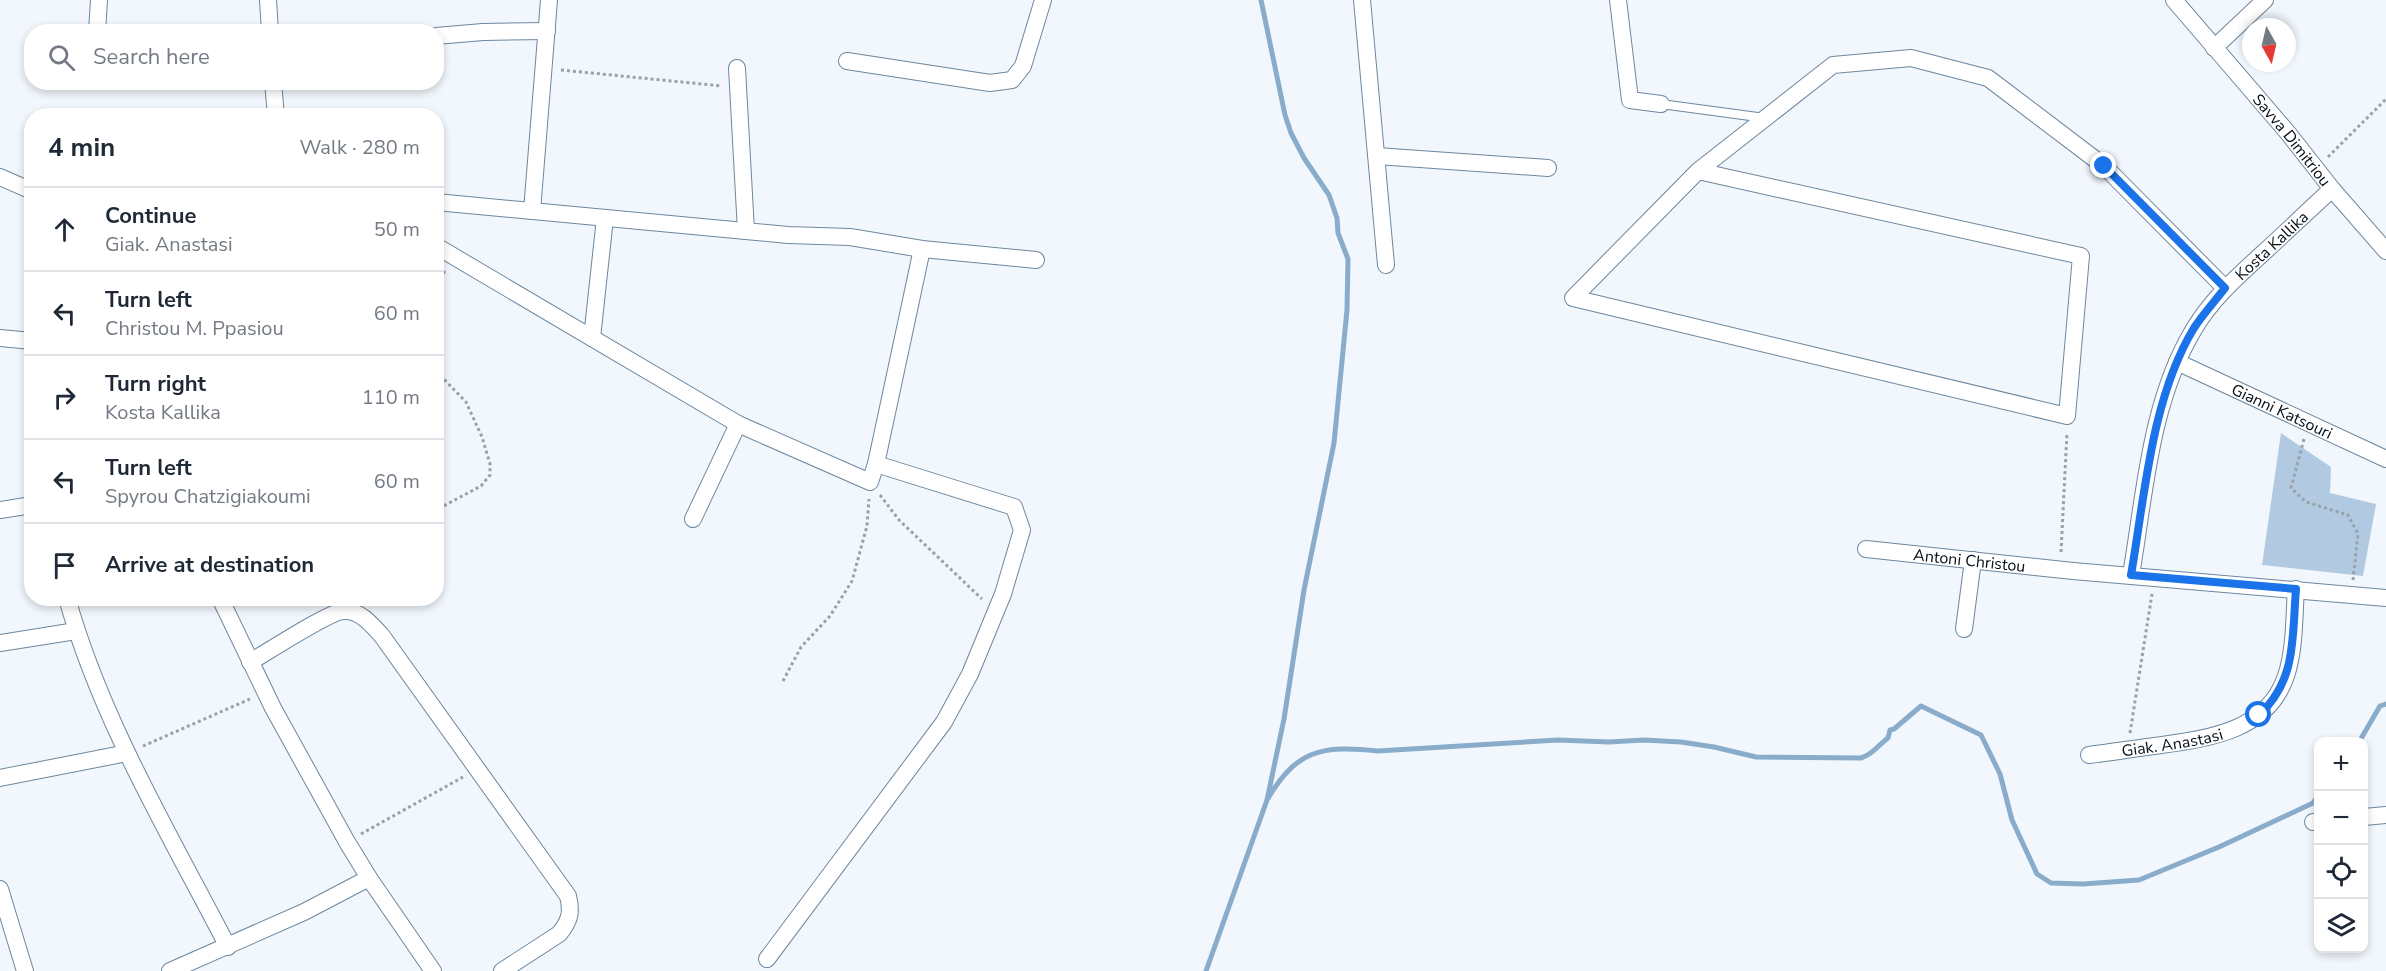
<!DOCTYPE html>
<meta charset="utf-8">
<style>
body{margin:0;font-family:"Nunito Sans",sans-serif;background:#f2f2f3;color:#1f2937}
.controls{position:absolute;right:18px;bottom:18px;display:grid;overflow:hidden;border-radius:12px;box-shadow:0 3px 9px #0003}
.controls button{width:54px;height:54px;display:grid;place-items:center;padding:0;border:0;border-bottom:2px solid #e0e1e3;background:#fff;color:#1f2937;font:30px sans-serif}
.compass{position:absolute;left:2242px;top:18px;width:54px;height:54px;border-radius:50%;background:#fff;box-shadow:0 3px 9px #0003;rotate:172deg}
.stop{position:absolute;width:18px;height:18px;margin:-14px;border:4px solid #1a73e8;border-radius:50%;background:#fff}
.stop.end{background:#1a73e8;border-color:#fff;box-shadow:0 2px 6px #0008}
.list{margin:0;padding:0;list-style:none}
h2{display:flex;justify-content:space-between;align-items:center;height:78px;margin:0;padding:0 24px;font-size:26px}
h2 small{font-size:20px;font-weight:400;color:#747a83}
.list li{display:grid;grid-template-columns:39px 1fr auto;gap:18px;align-items:center;box-sizing:border-box;height:84px;padding:0 24px;border-top:2px solid #e0e1e3}
.list b{display:block;font-size:22px;white-space:nowrap}
.list p{margin:0;font-size:20px;white-space:nowrap;color:#747a83}
.list em{font-size:20px;font-style:normal;color:#747a83}
.icon{flex:none;width:33px;height:33px;fill:none;stroke:currentColor;stroke-width:2;stroke-linecap:round;stroke-linejoin:round}
.map{position:relative;flex:none;width:2386px;height:971px;overflow:hidden}
.search{position:absolute;background:#fff;box-shadow:0 3px 9px #0003;left:24px;top:24px;width:420px;height:66px;display:flex;align-items:center;gap:15px;box-sizing:border-box;padding:0 21px;border-radius:24px;color:#747a83;font-size:22px}
.panel{position:absolute;background:#fff;box-shadow:0 3px 9px #0003;left:24px;top:108px;width:420px;height:498px;border-radius:24px}
.map>svg:first-child{display:block}
.green{fill:#b1cae1}
.lines{fill:none;stroke-linecap:round;stroke-linejoin:round}
.stream{stroke:#8aaccb;stroke-width:5}
.lane-casing{stroke:#6c879f;stroke-width:10}
.street-casing{stroke:#6c879f;stroke-width:18}
.path{stroke:#9aa1a8;stroke-width:3;stroke-dasharray:3 3;stroke-linecap:butt}
.lane{stroke:#fff;stroke-width:8}
.street{stroke:#fff;stroke-width:16}
.route{stroke:#1a73e8;stroke-width:8}
.labels{text-anchor:middle;stroke-width:5;stroke-linejoin:round;paint-order:stroke}
.street-label{font-size:16px;fill:#040d15;stroke:#fff}
</style>
<div class="map">
<svg width="2386" height="971" viewBox="0 0 2386 971">
<rect width="100%" height="100%" fill="#f1f7fc"/>
<path class="green" d="M2281,433l50,34 -1,26 46,11 -13,72 -101,-11z"/>
<g class="lines">
<path class="stream" d="M2359,742l21,-36 6,-2
M1267,800c29,-50 54,-55 111,-49l180,-11 51,2 35,-2 37,2 33,5 42,10 105,1c13,-4 17,-13 27,-20l2,-8 4,-1 27,-23 60,29 19,39 12,46 25,54 14,9 32,1 56,-4 80,-33 94,-44 5,-7
M1206,971l61,-171 17,-81 20,-129 30,-147 13,-133 1,-51 -10,-26 -1,-15 -8,-23 -25,-37 -13,-25 -6,-18 -24,-115"/>
<g class="lane-casing">
<path id="lane" d="M1661,104l104,14"/>
</g>
<g class="street-casing">
<g id="street">
<path d="M268,0l2,32"/>
<path d="M1362,0l24,265"/>
<path d="M1618,0l12,100 31,4"/>
<path id="s1" d="M2174,0l114,133 44,56 54,62"/>
<path d="M97,32l2,-32"/>
<path d="M436,36l47,-4 64,-1"/>
<path d="M2214,48l51,-48"/>
<path d="M847,61l143,22 22,-3 11,-14 20,-66"/>
<path d="M737,68l9,163"/>
<path d="M273,82l3,34"/>
<path d="M1377,156l171,12"/>
<path d="M1698,171l-125,127 494,118 14,-160 -383,-85 135,-106 78,-7 77,20 116,88 121,122"/>
<path d="M0,177l32,14"/>
<path d="M436,202l352,33 62,2 72,12 114,11"/>
<path d="M532,211l17,-211"/>
<path d="M436,246l302,178 132,58 6,-18 46,-215"/>
<path d="M0,338l32,3"/>
<path d="M592,338l13,-120"/>
<path id="s2" d="M2177,362l209,97"/>
<path d="M0,510l32,-5"/>
<path d="M693,519l45,-95"/>
<path id="s3" d="M1866,549l207,22 313,27"/>
<path id="s4" d="M2131,575c14,-82 19,-173 63,-246 17,-29 43,-52 67,-74 24,-22 47,-44 71,-66"/>
<path d="M67,598c34,122 103,237 161,349"/>
<path d="M220,598l53,110 74,134 22,36 64,93"/>
<path d="M1964,629l9,-69"/>
<path d="M0,643l76,-12"/>
<path d="M250,662c16,-9 80,-51 94,-51 16,-1 28,14 38,25l186,260c4,16 2,25 -9,38l-57,37"/>
<path id="s5" d="M2089,755c24,-3 49,-7 73,-10 49,-7 106,-15 124,-69 9,-27 8,-59 10,-87"/>
<path d="M0,778l127,-25"/>
<path d="M2364,817l22,-2"/>
<path d="M2313,822l5,-1"/>
<path d="M0,889l25,82"/>
<path d="M767,959l177,-237 26,-48 33,-80 19,-64 -8,-23 -138,-43"/>
<path d="M170,971l134,-59 65,-34"/>
</g>
</g>
<path class="path" d="M561,70l161,16
M2328,157l58,-58
M436,290l9,-20
M436,371l30,31 16,35 8,27v11l-9,11 -45,24
M2304,439l-13,49 15,14 42,13 10,19 -5,46
M880,495l19,25 83,79
M2061,552l6,-119
M783,681l18,-34 29,-31 22,-35 15,-55 2,-27
M2130,733l22,-139
M143,746l107,-47
M361,834l102,-57"/>
<use href="#lane" class="lane"/>
<use href="#street" class="street"/>
</g>
<g class="lines">
<path class="route" d="M2104,166l121,122c-10,13 -22,26 -31,40 -43,71 -49,167 -63,247l165,14c-4,48 1,91 -37,126"/>
</g>
<g class="labels">
<g class="street-label">
<text dy="6" stroke="none"><textPath href="#s1" startOffset="183">Savva Dimitriou</textPath></text>
<text dy="6" stroke="none"><textPath href="#s4" startOffset="370">Kosta Kallika</textPath></text>
<text dy="6" stroke="none"><textPath href="#s2" startOffset="116">Gianni Katsouri</textPath></text>
<text dy="6" stroke="none"><textPath href="#s3" startOffset="104">Antoni Christou</textPath></text>
<text dy="6" stroke="none"><textPath href="#s5" startOffset="84">Giak. Anastasi</textPath></text>
</g>
</g>
</svg>
<div class="controls">
<button>+</button>
<button>−</button>
<button><svg class="icon" aria-label="locate" viewBox="0 0 24 24"><circle cx="12" cy="12" r="6"/><path d="M12 2v4M12 18v4M2 12h4M18 12h4"/></svg></button>
<button><svg class="icon" aria-label="layers" viewBox="0 0 24 24"><path d="M12 4l9 5-9 5-9-5zM3 14l9 5 9-5"/></svg></button>
</div>
<svg class="compass" viewBox="-18 -18 36 36"><path d="M0-13l5 13h-10z" fill="#e53935"/><path d="M0 13l5-13h-10z" fill="#747a83"/></svg>
<div class="stop" style="left:2259px;top:715px"></div>
<div class="stop end" style="left:2104px;top:166px"></div>
<div class="search"><svg class="icon" aria-label="search" viewBox="0 0 24 24"><circle cx="10" cy="10" r="6"/><path d="M15 15l6 6"/></svg>Search here</div>
<section class="panel">
<h2>4 min<small>Walk · 280 m</small></h2>
<ul class="list">
<li><svg class="icon" aria-label="ahead" viewBox="0 0 24 24"><path d="M12 20V5M6 11l6-6 6 6"/></svg><div><b>Continue</b><p>Giak. Anastasi</p></div><em>50 m</em></li>
<li><svg class="icon" aria-label="left" viewBox="0 0 24 24"><path d="M17 20v-9H6M10 6l-5 5 5 5"/></svg><div><b>Turn left</b><p>Christou M. Ppasiou</p></div><em>60 m</em></li>
<li><svg class="icon" aria-label="right" viewBox="0 0 24 24"><path d="M7 20v-9h11M14 6l5 5-5 5"/></svg><div><b>Turn right</b><p>Kosta Kallika</p></div><em>110 m</em></li>
<li><svg class="icon" aria-label="left" viewBox="0 0 24 24"><path d="M17 20v-9H6M10 6l-5 5 5 5"/></svg><div><b>Turn left</b><p>Spyrou Chatzigiakoumi</p></div><em>60 m</em></li>
<li><svg class="icon" aria-label="arrive" viewBox="0 0 24 24"><path d="M6 21V4h12l-3 4 3 4H6"/></svg><div><b>Arrive at destination</b></div></li>
</ul>
</section>
</div>
